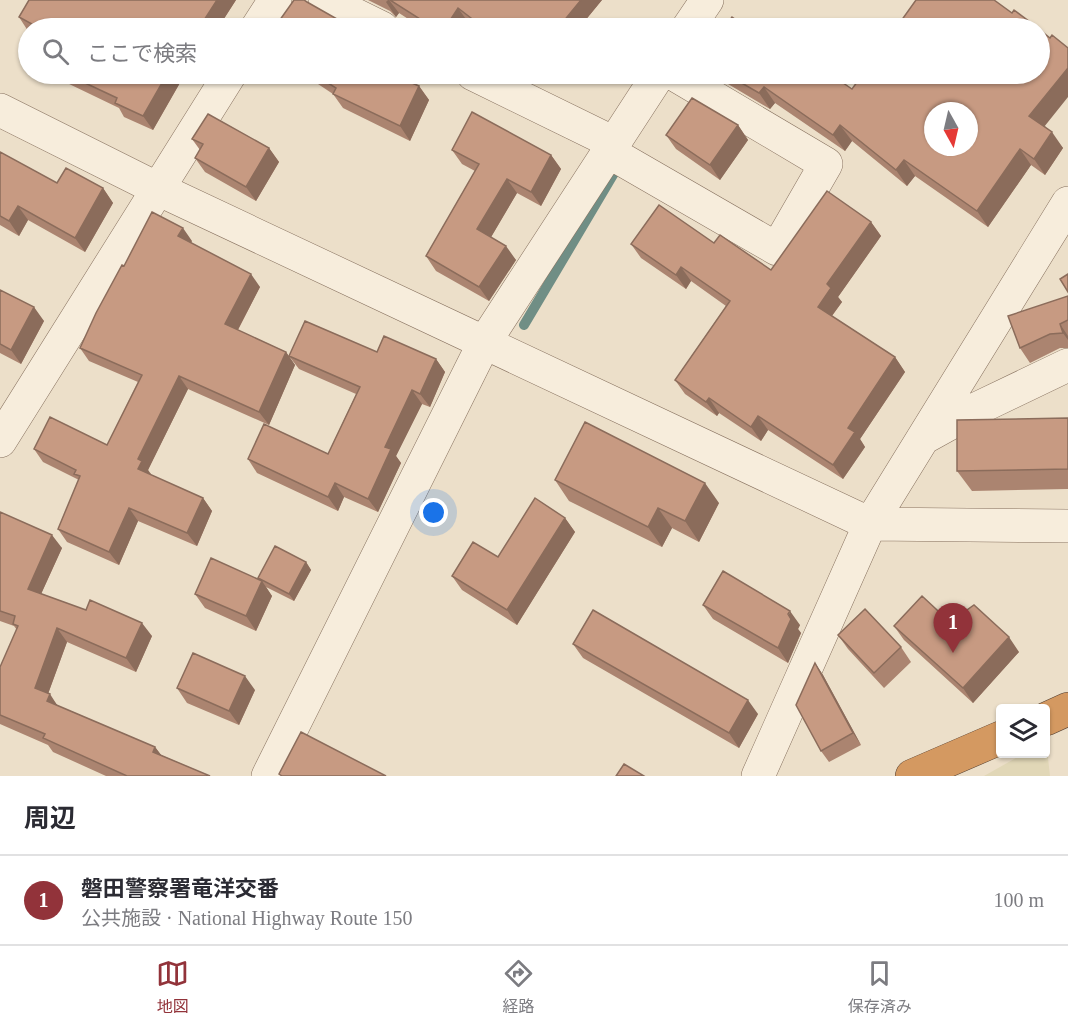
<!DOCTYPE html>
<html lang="ja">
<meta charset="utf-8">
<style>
body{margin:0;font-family:"Times New Roman","Noto Sans JP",serif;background:#f7f7f7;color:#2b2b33}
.controls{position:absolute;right:18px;bottom:18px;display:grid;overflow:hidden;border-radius:6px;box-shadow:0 2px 4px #0004}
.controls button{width:54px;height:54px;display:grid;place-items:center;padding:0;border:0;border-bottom:2px solid #e1e1e2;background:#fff;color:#2b2b33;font:30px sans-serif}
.compass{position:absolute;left:924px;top:102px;width:54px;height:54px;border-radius:50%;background:#fff;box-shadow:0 2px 4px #0004;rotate:172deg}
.you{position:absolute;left:434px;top:513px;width:21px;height:21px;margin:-15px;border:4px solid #fff;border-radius:50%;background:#1a73e8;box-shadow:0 0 0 9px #1a73e833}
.badge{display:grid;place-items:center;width:39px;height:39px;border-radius:50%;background:#92333a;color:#fff;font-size:20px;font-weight:700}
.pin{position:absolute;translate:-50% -50px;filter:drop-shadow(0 2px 3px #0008)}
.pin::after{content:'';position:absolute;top:32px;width:21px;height:18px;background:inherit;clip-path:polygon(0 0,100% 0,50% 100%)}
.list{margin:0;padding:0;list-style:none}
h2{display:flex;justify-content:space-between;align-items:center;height:78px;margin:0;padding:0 24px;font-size:26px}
h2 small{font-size:20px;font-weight:400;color:#7c7c81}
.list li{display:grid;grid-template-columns:39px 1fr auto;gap:18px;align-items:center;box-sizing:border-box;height:90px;padding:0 24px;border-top:2px solid #e1e1e2}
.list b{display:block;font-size:22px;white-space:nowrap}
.list p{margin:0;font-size:20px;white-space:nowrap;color:#7c7c81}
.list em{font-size:20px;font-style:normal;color:#7c7c81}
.icon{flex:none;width:33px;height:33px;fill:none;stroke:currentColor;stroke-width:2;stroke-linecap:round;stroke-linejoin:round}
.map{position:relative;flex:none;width:1068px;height:776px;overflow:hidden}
.search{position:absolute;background:#fff;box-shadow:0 2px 4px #0004;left:18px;right:18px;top:18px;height:66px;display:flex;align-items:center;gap:15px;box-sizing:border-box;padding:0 21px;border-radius:33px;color:#7c7c81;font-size:22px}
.sheet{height:168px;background:#fff}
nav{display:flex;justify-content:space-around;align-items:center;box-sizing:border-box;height:84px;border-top:2px solid #e1e1e2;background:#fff;font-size:16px;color:#7c7c81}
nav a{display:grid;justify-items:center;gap:3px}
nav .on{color:#92333a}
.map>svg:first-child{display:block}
.farmland{fill:#e1d7b7}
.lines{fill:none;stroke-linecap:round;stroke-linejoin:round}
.stream{stroke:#708e85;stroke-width:10}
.minor-casing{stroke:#87715f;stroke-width:34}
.highway-casing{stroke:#554032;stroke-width:34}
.minor{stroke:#f7eddc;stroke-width:33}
.highway{stroke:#d49961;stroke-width:33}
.wall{fill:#ab8470}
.shaded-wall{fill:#8b6c5b}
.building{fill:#c79a82;stroke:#8b6c5b;stroke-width:1.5;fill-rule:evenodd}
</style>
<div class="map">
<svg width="1068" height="776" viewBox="0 0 1068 776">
<rect width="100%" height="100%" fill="#ecdfc9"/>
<path class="farmland" d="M1046,740l4,36h-66l39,-22h23z"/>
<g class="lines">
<path class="stream" d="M524,325l96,-162"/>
<g class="minor-casing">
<path id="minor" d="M325,0l57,28
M257,28l18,-28
M688,28l19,-28
M473,74l141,69
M0,110l158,79 712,335 198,2
M609,152l168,97 49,-85 -152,-90
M925,437l47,-26 96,-46
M0,441l230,-367
M268,776l216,-433 175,-269
M758,776l112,-252 198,-321"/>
</g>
<g class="highway-casing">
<path id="highway" d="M1046,719l22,-10
M912,776l88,-38"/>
</g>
<use href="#minor" class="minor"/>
<use href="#highway" class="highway"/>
</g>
<path class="wall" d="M29,0h207l-18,28h-190v3l-9,-14z
M368,0h234l-23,28h-103l-8,-6 -4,6h-42l-23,-15 -3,4 -6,-6z
M59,74h126l-32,56 -29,-13 -5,-9 -54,-26z
M303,74h88l28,12 10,14 -19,41 -67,-33 -10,-14z
M534,74h14l-5,7z
M716,74h114l22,15 193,37 18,22 -18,27 -14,-10 -43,62 -73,-51 -8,10 -55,-45 -7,10 -70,-48 -5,6 -47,-28z
M738,125l10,15 -28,40 -44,-31 -10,-14z
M192,139l77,9 10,14 -23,39 -51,-29 -10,-14 5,-8z
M452,150l99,5 10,14 -20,37 -24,-13 -26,44 25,23 -27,41 -53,-30 -10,-15 49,-85 -13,-7z
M0,152l57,31 46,5 10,15 -28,49 -57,-32 -9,16 -19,-11z
M871,222l10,14 -43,61 4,5 -10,14 63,41 10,15 -45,67 5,8 -22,32 -75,-49 -7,11 -42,-28 -2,3 -32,-22 -10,-14 51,-74 -35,-25 -5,8 -45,-31 -10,-14 83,-1 57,27z
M192,241l-1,2 69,44 -22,43 48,22 9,13 -26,60 -81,-36 -40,81 2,5 53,23 9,13 -15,35 -59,-25 -19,44 -52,-23 -9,-13 21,-49 -36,-18 -9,-13 73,-4 31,-63 -49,-21 -9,-13 44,-82z
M0,290l44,31 -23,43 -21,-11z
M1068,296v52h-8l-30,15 -10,-15z
M377,352l59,7 9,13 -15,35 -8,-3 -26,52 5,7 -23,49 -34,-15 -6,14 -81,-38 -9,-14 80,-5 28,-60 -57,-25 -10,-13z
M1068,418v71l-96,2 -15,-20z
M555,480l164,23 -20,39 -27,-14 -10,19 -93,-46z
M0,512l62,36 -21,46 111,42 -16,36 -69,-30 -19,52 10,12 97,41 6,8 49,21h-104l-53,-24 -5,-7 -48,-21v-57l17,-37 -3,-4 -14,-5z
M565,518l10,14 -58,93 -55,-35 -10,-14 46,-19z
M306,562l5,8 -17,31 -28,-14 6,9 -16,35 -51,-23 -10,-14 65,-14 -2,-2z
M703,605l97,20 -2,4 3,4 -13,30 -75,-44z
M950,622l69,30 -46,51 -69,-63 -10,-14z
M838,635l63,12 10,15 -27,26 -36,-39z
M573,644l185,70 -19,34 -156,-90z
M815,663l8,12 38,70 -32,17 -8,-11z
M177,688l78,2 -16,35 -52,-22z"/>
<path class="shaded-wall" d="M217,0h19l-18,28h-19z
M388,0h1l10,13 -3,4 -10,-15z
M581,0h21l-23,28h-21z
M458,8l10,14 -4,6h-19z
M337,19l7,9h-14z
M1068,68v29l-28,35 -11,-16z
M167,74h18l-32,56 -10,-14z
M538,74h10l-5,7z
M419,86l10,14 -19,41 -10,-15z
M764,87l11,16 -5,6 -11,-16z
M738,125l10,15 -28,40 -10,-15z
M840,125l12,16 -7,10 -12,-16z
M1052,132l11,16 -18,27 -11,-16z
M269,148l10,14 -23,39 -10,-14z
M1020,149l11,16 -43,62 -11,-16z
M551,155l10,14 -20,37 -10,-14z
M904,160l11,16 -8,10 -11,-16z
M507,179l10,14 -30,51 -10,-15z
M103,188l10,15 -28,49 -10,-14z
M18,206l10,14 -9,16 -10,-15z
M871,222l10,14 -43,61 4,5 -14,19 -10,-14 9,-23z
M183,228l9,13 -5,8 -9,-13z
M506,246l10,14 -27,41 -10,-14z
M681,267l10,14 -5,8 -10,-14z
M251,274l9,13 -26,50 -9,-13z
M34,307l10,14 -23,43 -10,-14z
M1060,324l8,12v4l-5,-7z
M286,352l9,13 -26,60 -10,-13z
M895,357l10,15 -45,67 5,8 -22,32 -10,-14 15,-37z
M436,359l9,13 -15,35 -10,-13z
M179,376l9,13 -40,81 3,4 -4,8 -9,-13v-10z
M412,390l10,14 -26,52 5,7 -23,49 -10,-13 17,-52z
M709,398l10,15 -2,3 -11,-14z
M758,416l10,14 -7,11 -10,-14z
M335,483l9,14 -6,14 -10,-14z
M705,483l14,20 -20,39 -14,-21z
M203,498l9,13 -15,35 -10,-13z
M129,508l9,13 -19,44 -10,-13z
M658,508l14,20 -10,19 -14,-20z
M565,518l10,14 -58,93 -10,-15z
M52,535l10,13 -25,55 -9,-14z
M306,562l5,8 -17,31 -5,-7z
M262,581l10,15 -16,35 -10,-15z
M790,611l10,14 -2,4 3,4 -13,30 -10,-15z
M142,623l10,13 -16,36 -10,-14z
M57,628l10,14 -22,60 -10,-14z
M1009,637l10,15 -46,51 -10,-15z
M815,663l8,12 38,70 -8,-12z
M245,676l10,14 -16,35 -10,-14z
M50,694l9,14 -12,-7z
M748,700l10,14 -19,34 -10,-15z
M155,747l10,13 -12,-8z"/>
<path class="building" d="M29,0h188l-18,28h-160l-20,-11z
M294,0h10l3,2 30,17 -7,9h-73l9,-9 11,5z
M390,0h191l-23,28h-74l-26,-20 -13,20h-11z
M916,0h78l18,13 2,-3 24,18h-142z
M732,17l16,11h-24z
M1040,30l10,8 2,-3 16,13v20l-39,48 23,16 -18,27 -14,-10 -43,62 -73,-51 -8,10 -56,-45 -7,10 -69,-48 -5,6 -33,-19h104l22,15 11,-15h177zM933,111h36v36h-36z
M66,74h101l-24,42 -28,-13 2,-5z
M314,74h77l28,12 -19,40 -67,-32 3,-6z
M692,98l46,27 -28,40 -44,-30z
M472,112l79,43 -20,37 -24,-13 -30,50 29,17 -27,41 -53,-31 53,-92 -27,-14z
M208,114l61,34 -23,39 -51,-29 8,-14 -11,-5z
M0,152l57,31 9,-15 37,20 -28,50 -57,-32 -9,15 -9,-5z
M827,191l44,31 -44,62 4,4 -13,19 77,50 -47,71 7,4 -22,33 -75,-49 -7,11 -42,-29 -3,4 -31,-22 55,-79 -49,-34 -5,8 -45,-31 28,-39 55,38 6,-8 51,35z
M152,212l31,16 -5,8 73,38 -26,50 61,28 -27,60 -80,-36 -41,83 4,2 -4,8 65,29 -16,35 -58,-25 -20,44 -51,-23 22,-53 -6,-2 2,-4 -42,-21 16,-32 57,28 35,-70 -62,-27 16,-35 26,-48 2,1z
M1068,274v18l-8,-13z
M0,290l34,17 -23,43 -11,-6z
M1068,296v24l-8,4 3,9 -13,1 -30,14 -12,-32z
M305,321l72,31 7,-16 52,23 -16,35 -8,-4 -27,57 6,2 -23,50 -33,-16 -7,14 -80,-38 16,-35 64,30 32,-67 -71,-31z
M1068,418v51l-111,2v-51z
M585,422l120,61 -20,38 -27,-13 -10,19 -93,-47z
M535,498l30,20 -58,92 -55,-34 21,-34 25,15z
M0,512l52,23 -24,54 58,21 4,-10 52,23 -16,35 -69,-30 -22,60 15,6 -3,7 108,46 -2,5 57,24h-83l-84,-38 2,-4 -45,-19v-48l18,-41 -5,-2 2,-8 -15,-5z
M275,546l31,16 -17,32 -31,-16z
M211,558l51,23 -16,35 -51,-22z
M723,571l67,40 -2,3 3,5 -13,29 -75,-43z
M922,596l28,26 24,-17 35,32 -46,51 -69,-62z
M865,609l36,38 -27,26 -36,-38z
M593,610l155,90 -19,33 -156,-89z
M193,653l52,23 -16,35 -52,-23z
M815,663l38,70 -32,18 -25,-46z
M301,732l85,44h-104l-3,-2z
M624,764l20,12h-28z"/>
</svg>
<div class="controls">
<button><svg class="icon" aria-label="layers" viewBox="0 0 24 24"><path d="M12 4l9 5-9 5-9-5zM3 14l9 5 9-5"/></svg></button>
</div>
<svg class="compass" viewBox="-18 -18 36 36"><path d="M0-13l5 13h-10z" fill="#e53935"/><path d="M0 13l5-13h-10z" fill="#7c7c81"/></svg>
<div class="you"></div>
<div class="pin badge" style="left:953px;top:653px">1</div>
<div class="search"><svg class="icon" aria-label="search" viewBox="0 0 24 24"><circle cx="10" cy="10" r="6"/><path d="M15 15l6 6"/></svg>ここで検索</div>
</div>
<section class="sheet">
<h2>周辺<small></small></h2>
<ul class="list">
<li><span class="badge">1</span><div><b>磐田警察署竜洋交番</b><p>公共施設 · National Highway Route 150</p></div><em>100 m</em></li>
</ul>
</section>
<nav>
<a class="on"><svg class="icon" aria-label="map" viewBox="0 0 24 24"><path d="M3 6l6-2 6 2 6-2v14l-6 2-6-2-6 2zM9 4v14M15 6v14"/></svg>地図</a>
<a><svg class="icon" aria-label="directions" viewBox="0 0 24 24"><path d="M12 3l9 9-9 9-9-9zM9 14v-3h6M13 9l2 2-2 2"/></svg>経路</a>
<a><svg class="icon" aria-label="saved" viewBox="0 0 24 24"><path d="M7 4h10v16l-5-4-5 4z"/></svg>保存済み</a>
</nav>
